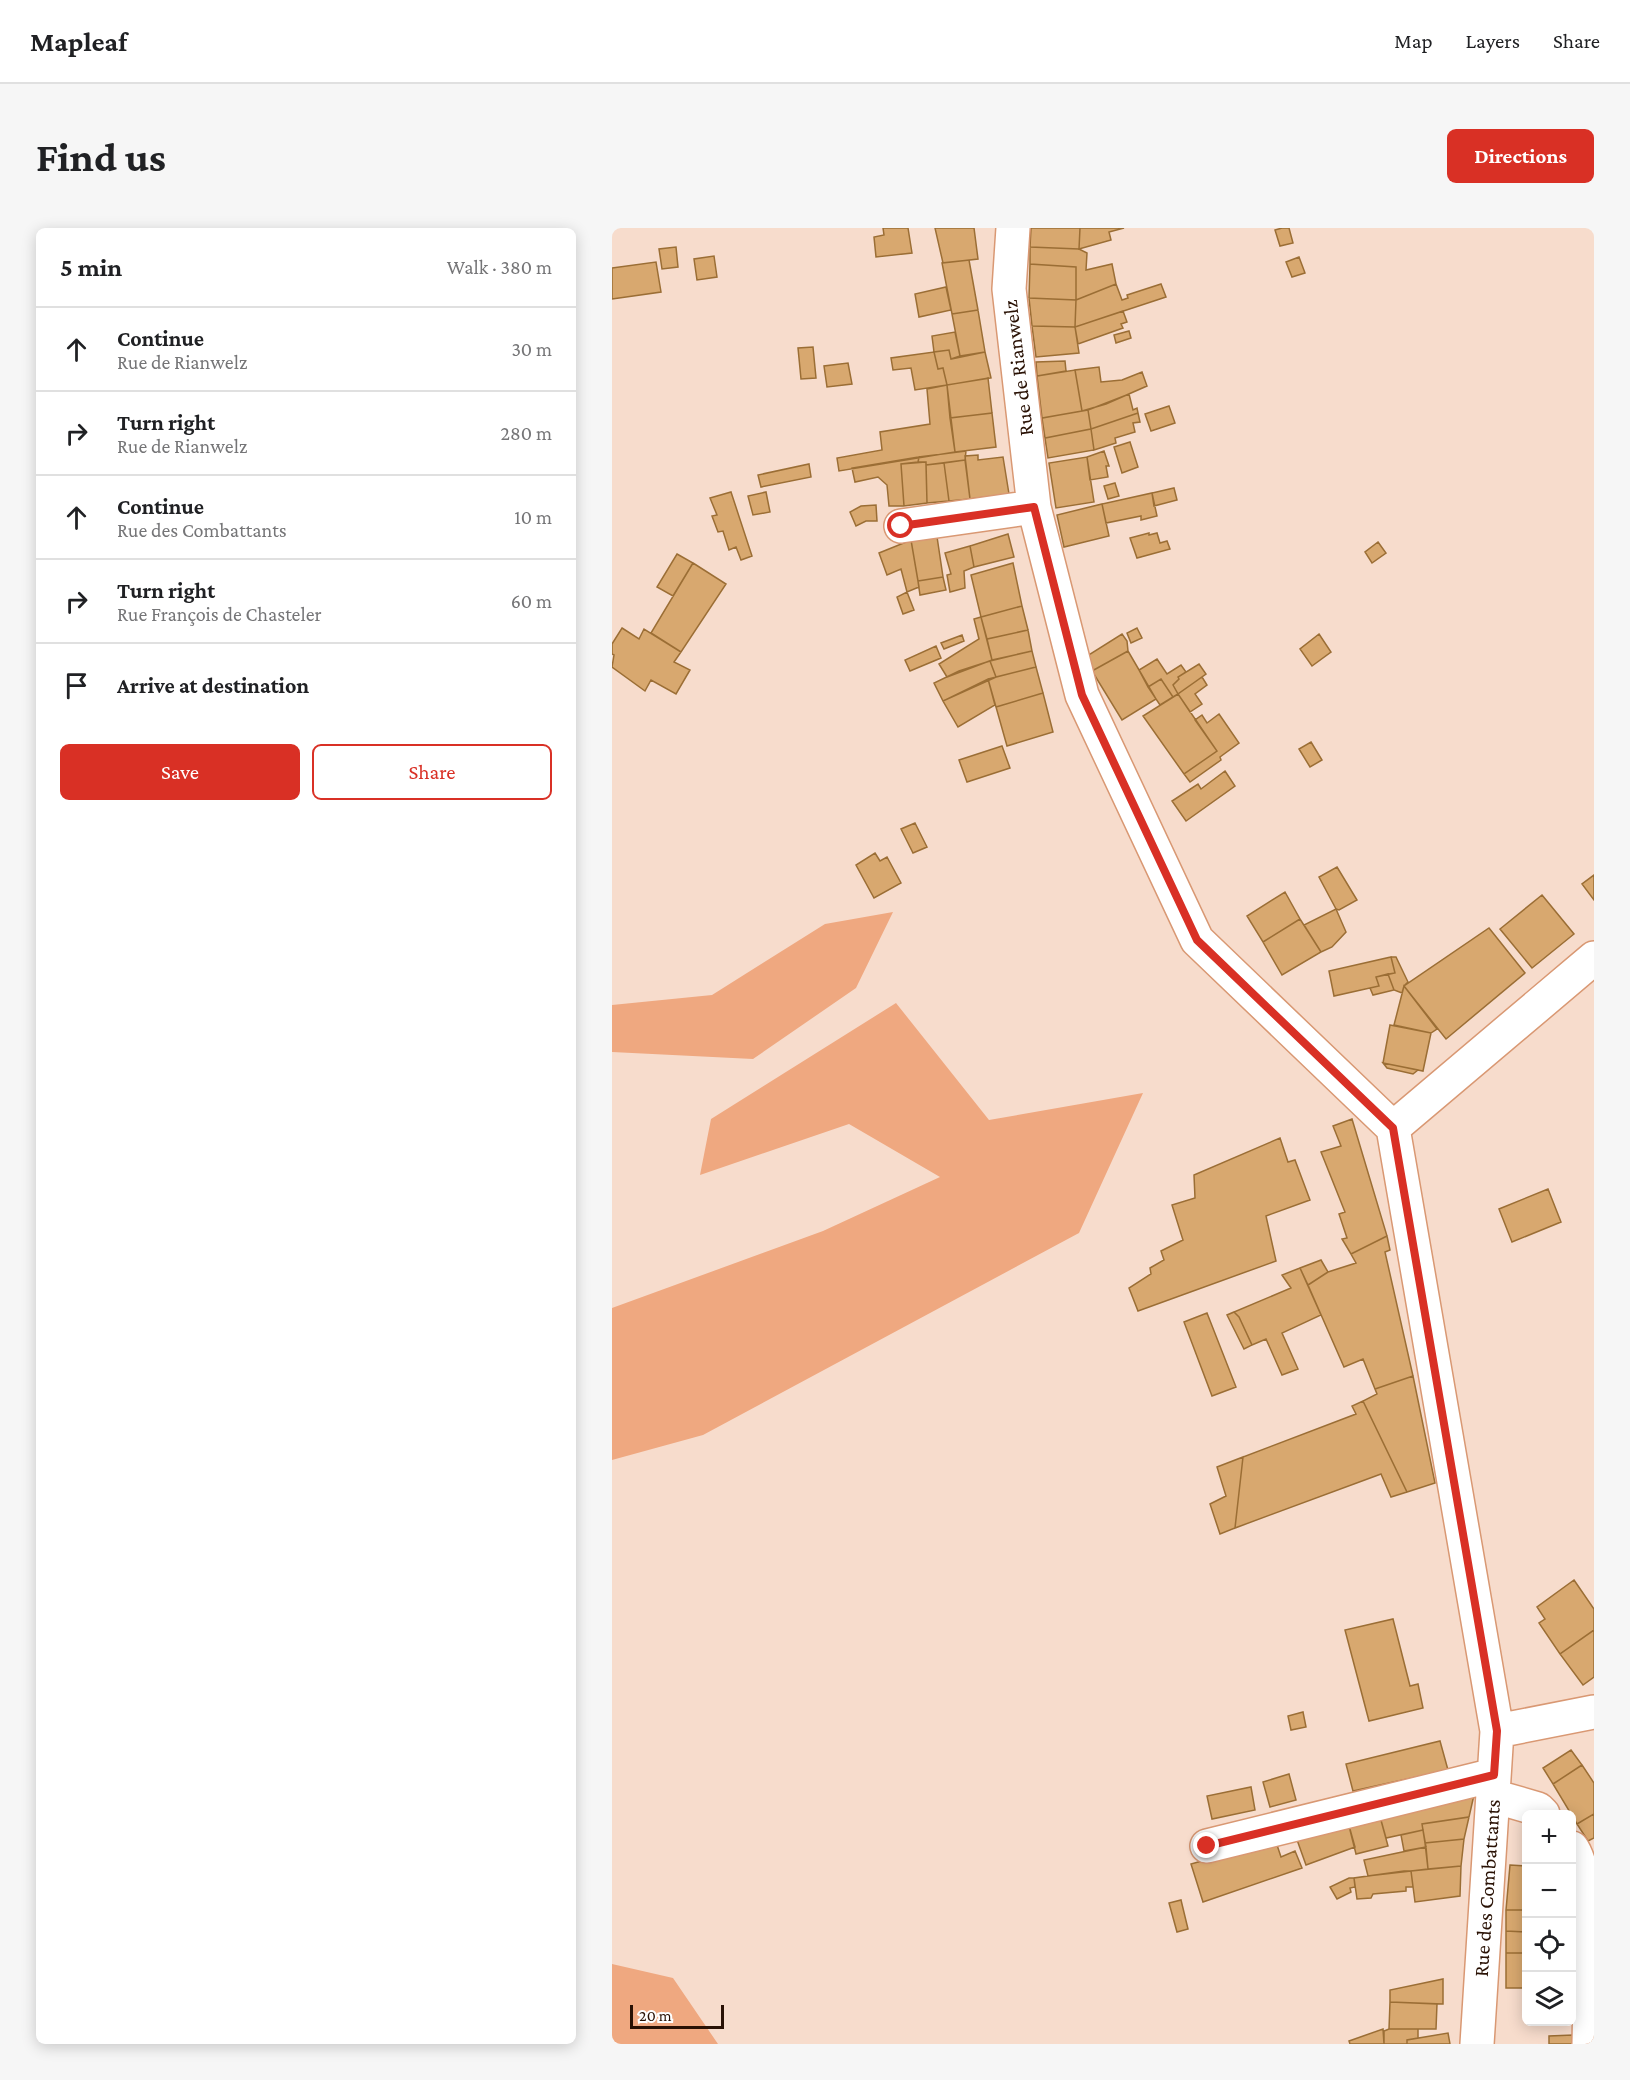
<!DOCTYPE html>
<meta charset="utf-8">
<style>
body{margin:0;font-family:"Crimson Pro",serif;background:#f6f6f6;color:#202124}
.controls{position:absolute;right:18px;bottom:18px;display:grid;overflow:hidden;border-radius:9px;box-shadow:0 3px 15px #0003}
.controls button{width:54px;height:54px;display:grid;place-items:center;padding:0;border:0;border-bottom:2px solid #e0e0e0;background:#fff;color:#202124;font:30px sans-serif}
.scale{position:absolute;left:18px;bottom:15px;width:94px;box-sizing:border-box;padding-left:6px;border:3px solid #291104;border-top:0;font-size:16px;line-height:21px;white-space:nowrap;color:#291104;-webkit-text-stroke:4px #fff;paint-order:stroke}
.stop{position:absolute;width:18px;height:18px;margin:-14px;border:4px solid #d93025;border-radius:50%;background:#fff}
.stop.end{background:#d93025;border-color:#fff;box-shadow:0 2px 6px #0008}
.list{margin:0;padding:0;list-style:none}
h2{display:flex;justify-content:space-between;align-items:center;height:78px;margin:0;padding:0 24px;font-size:26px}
h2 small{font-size:20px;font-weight:400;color:#757577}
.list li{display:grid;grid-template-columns:39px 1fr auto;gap:18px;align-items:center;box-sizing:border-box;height:84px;padding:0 24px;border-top:2px solid #e0e0e0}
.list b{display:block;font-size:22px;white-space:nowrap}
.list p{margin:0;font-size:20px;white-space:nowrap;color:#757577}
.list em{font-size:20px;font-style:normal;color:#757577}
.actions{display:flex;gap:12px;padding:18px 24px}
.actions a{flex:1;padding:14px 0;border:2px solid #d93025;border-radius:9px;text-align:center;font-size:21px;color:#d93025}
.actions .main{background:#d93025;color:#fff}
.icon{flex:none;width:33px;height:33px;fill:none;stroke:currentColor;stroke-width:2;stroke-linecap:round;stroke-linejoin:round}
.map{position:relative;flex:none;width:982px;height:1816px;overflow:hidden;border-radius:9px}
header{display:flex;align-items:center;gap:36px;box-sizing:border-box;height:84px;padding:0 30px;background:#fff;border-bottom:2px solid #e0e0e0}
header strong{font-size:28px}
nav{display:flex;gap:33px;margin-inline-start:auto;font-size:21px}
.intro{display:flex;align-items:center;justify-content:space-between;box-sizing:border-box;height:144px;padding:0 36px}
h1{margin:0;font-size:42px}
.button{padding:15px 27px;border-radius:9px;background:#d93025;color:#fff;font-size:21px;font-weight:700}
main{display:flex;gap:36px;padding:0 36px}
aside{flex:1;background:#fff;border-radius:9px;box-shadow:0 3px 15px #0003}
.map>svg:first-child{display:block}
.green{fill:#efa880}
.building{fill:#d8a86f;stroke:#9b6e35;stroke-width:1.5}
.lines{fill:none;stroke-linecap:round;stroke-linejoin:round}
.street-casing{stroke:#d99873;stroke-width:36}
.street{stroke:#fff;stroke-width:33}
.route{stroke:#d93025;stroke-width:8}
.labels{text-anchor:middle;stroke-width:4.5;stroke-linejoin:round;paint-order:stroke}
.street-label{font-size:21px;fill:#291104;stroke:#fff}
</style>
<header>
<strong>Mapleaf</strong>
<nav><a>Map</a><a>Layers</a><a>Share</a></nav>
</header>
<div class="intro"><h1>Find us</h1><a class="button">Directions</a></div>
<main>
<aside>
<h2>5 min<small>Walk · 380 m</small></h2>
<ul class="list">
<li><svg class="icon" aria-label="ahead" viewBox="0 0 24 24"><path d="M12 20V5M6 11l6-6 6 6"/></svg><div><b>Continue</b><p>Rue de Rianwelz</p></div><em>30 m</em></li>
<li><svg class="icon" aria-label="right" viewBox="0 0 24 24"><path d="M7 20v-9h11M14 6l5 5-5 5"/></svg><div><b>Turn right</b><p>Rue de Rianwelz</p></div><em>280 m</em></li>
<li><svg class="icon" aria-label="ahead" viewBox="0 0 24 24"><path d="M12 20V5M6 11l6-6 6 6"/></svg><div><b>Continue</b><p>Rue des Combattants</p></div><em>10 m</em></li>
<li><svg class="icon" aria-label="right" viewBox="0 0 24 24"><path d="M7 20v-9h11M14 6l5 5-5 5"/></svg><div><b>Turn right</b><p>Rue François de Chasteler</p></div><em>60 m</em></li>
<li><svg class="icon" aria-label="arrive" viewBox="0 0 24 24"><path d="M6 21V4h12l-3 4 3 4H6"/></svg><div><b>Arrive at destination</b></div></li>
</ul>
<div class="actions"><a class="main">Save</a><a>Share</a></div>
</aside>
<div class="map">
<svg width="982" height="1816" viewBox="0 0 982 1816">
<rect width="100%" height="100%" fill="#f7dccc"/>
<path class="green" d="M281,684l-37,76 -103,71 -141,-7v-47l100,-10 113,-71z
M284,775l93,117 154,-27 -64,140 -376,202 -91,25v-152l211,-77 117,-54 -91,-53 -149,51 11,-56z
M0,1736l61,14 45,66h-106z"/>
<path class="building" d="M271,0h25l4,25 -36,4 -2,-20 10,-2z
M323,0h39l4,31 -35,4z
M419,0h49l-1,21 -49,-2z
M468,0h44l-15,4 2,8 -32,9z
M670,0h7l4,15 -13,3 -5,-16z
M64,19l2,20 -16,2 -3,-20z
M418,19l49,2 8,4 -1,17 26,-6 4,20 -40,16v-33l-46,-3z
M102,28l3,21 -20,3 -3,-21z
M687,29l6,16 -13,4 -6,-15z
M357,32l9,50 -26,4 -10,-51z
M44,34l5,30 -49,7v-31z
M418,36l46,3v33l-47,-2z
M504,56l6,16 6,-2 -1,-3 34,-11 5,13 -91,30 1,-27z
M334,59l5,23 -32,7 -4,-23z
M417,70l47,2 -1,27 -43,-1z
M366,82l7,42 -25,4 -8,-42z
M511,83l4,11 -6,2 2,4 -45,16 -3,-17z
M420,98l43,1 4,26 -43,4z
M517,103l2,7 -15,5 -2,-8z
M343,104l5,24 -9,3 -2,-9 -15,2 -2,-16z
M201,119l3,31 -15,1 -3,-31z
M337,122l2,9 34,-7 6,26 -44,7 -4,-17 -5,1 -4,-17z
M322,124l4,17 5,-1 4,17 -32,5 -4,-22 -18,2 -2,-12z
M453,133l1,10 -29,5 -1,-14z
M236,135l4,21 -25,3 -3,-21z
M487,139l2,15 21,-2 20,-8 5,14 -41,18 -24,7 -7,-41z
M463,142l7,41 -40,7 -5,-42z
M376,150l4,35 -42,5 -3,-33z
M335,157l8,67 -116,19 -2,-13 45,-8 -2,-18 50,-8 -3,-35z
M517,166l4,16 4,-2 1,5 -47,16 -3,-19z
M557,178l6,17 -24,8 -6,-17z
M476,182l3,19 -46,9 -3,-20z
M380,185l4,34 -41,5 -5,-34z
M526,185l2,9 -7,1 2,9 -20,6 1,5 -22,7 -3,-21z
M479,201l3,21 -46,8 -3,-20z
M518,214l8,25 -16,6 -8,-26z
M354,223l-1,9 -39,5v-3h-8l1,-5z
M492,223l5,15h-3l2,11 -18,3 -3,-23z
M366,227v5l25,-3 6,37 -39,5 -5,-43z
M307,229l-1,5 -17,2 3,42h-15l-2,-21 -9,-8 -23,5 -3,-14z
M475,229l7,45 -38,6 -7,-45z
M353,232l5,39 -21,2 -5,-38z
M314,234l1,41 -23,3 -3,-42z
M332,235l5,38 -22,2 -1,-38z
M197,236l2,13 -50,10 -3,-12z
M503,255l4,13 -11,3 -4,-13z
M562,260l3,12 -23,6 -2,-13z
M119,264l21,64 -11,4 -5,-13 -7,3 -6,-19 -5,1 -6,-16 5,-1 -7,-17z
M154,264l4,20 -17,3 -5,-19z
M540,265l5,23 -16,4v-4l-35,7 -4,-19z
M490,276l7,32 -45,11 -7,-32z
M264,277l1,16h-11l-10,5 -6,-14 11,-6z
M324,302l7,47 -25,4 -7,-41z
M537,305v2l8,-2 3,10 7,-2 3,8 -33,9 -7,-20z
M396,306l6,23 -40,10 -4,-21z
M299,312l8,47 -12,5 -6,-23 -14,6 -8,-22z
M766,314l8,11 -14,10 -7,-11z
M358,318l4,21 -10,4 1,17 -15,4 -3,-17 4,-1 -6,-21z
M65,326l16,9 -20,33 -16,-9z
M81,335l33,21 -45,68 -30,-19z
M401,335l9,43 -41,11 -10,-42z
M331,349l3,13 -26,5 -2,-14z
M295,364l7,18 -11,4 -6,-17z
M410,378l6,24 -41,9 -6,-22z
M369,389l11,43 -45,17 -8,-13 40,-25 -5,-20z
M10,400l17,11 5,-10 37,23 -7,10 16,8 -14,24 -25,-14 -6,11 -33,-24 2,-12 -2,-1v-10z
M525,400l5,10 -11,5 -4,-10z
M416,402l4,21 -40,9 -5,-21z
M510,406l5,7 1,10 -36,20 -5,-15z
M707,406l12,18 -19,14 -12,-17z
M350,407l2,6 -20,8 -3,-6z
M324,418l5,12 -31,13 -5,-11z
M420,423l4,16 -40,10 -6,-16z
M516,423l28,48 -34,21 -30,-49z
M545,431l10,15 14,-9 5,7 -8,5 1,2 -6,6 5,9 -5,3 -12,-18 -13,8 -9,-17z
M378,433l6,16 -53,24 -9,-18 25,-12z
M587,436l7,10 -28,20 -5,-9 6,-6 -1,-2z
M424,439l7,26 -47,14 -8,-28z
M590,449l5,8 -12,9 7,10 -12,8 -12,-18z
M376,451l7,26 -37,22 -15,-26z
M549,451l12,18 -13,8 -12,-18z
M431,465l10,39 -46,14 -11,-39z
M566,466l39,57 -33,23 -41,-58z
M607,486l20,29 -19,14 1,3 -31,22 -6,-8 33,-23 -22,-31 7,-5 5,8z
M699,514l11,18 -12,7 -11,-18z
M390,518l8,22 -43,14 -8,-22z
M613,543l10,15 -49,35 -14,-20 26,-17 3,5z
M303,595l12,24 -14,6 -12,-24z
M263,625l5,8 7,-4 14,26 -27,15 -18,-33z
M725,639l20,33 -18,10 -3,-1 -17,-32z
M982,647v25l-12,-16z
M673,664l15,27 -37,23 -16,-26z
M930,667l32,39 -42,34 -32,-39z
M724,681l10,23 -14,15 -11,5 -17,-27z
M688,691l21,33 -39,23 -19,-33z
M877,700l36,45 -79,66 -42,-53z
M779,729l4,16 -19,4 3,9 -45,10 -5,-25z
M779,729h5l12,25 -4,4 -2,7 -8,-3 -6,-16 7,-1z
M776,746l6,16 -21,5 -3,-7 9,-2 -3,-9z
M792,758l33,43 -6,4 -37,-8z
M778,797l41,8 -8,38 -40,-8z
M771,835l35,7 -5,4 -26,-6z
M740,891l35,117 -36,18 -9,-15 5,-1 -8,-24 6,-2 -24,-60 20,-6 -8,-20z
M668,910l8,24 7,-2 15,40 -44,16 10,45 -138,50 -9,-23 22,-14 -1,-6 14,-8 -3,-9 22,-11 -11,-35 23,-7 -1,-23z
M936,961l13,33 -49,20 -13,-33z
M775,1008l3,14 -5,2 28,124 -38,13 -12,-30 -19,8 -36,-82 20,-13 28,-9 -5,-9z
M709,1032l7,12 -20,13 -8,-17z
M688,1040l21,47 -39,18 16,36 -16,6 -16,-36 -14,6 -13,-28 -5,-5 57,-24 -9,-13z
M622,1084l5,5 13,28 -8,4 -17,-34z
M595,1085l29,74 -24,9 -28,-74z
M801,1148l22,107 -28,9 -44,-91 14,-7 -2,-5z
M751,1173l44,91 -16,5 -10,-23 -146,54 8,-71 113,-43 -4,-8z
M631,1229l-8,71 -15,6 -10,-30 16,-8 -9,-29z
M962,1352l20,29v21l-34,24 -21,-31 6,-4 -8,-12z
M781,1391l17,67 8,-2 5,24 -54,13 -24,-91z
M982,1402v47l-11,8 -23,-31z
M691,1484l3,15 -15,3 -3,-14z
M828,1513l8,29 -95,21 -7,-27z
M959,1522l11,15 -29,19 -10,-16z
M970,1537l12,18v31l-17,10 -24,-40z
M677,1546l7,26 -26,7 -7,-25z
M639,1559l4,23 -43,9 -5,-23z
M862,1567l-5,22 -47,7 1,6 -37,8 -7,-25z
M767,1585l9,33 -32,8 -8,-32z
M982,1586v24l-6,3 -11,-17z
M857,1589l-5,22 -39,4 -3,-19z
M736,1594l7,25 -49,18 -10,-28z
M811,1602l3,17 -22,4 -3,-16z
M852,1611l-3,27 -33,3 -3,-26z
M664,1614l5,15 14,-6 7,17 -99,34 -12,-38 71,-20z
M814,1619l2,22 -60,7 -4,-16z
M898,1637l17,1v44h-21z
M849,1638l-1,30 -45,6 -4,-31z
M792,1643h7l2,16h-7v4l-33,3 -2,4 -14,1 -3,-21z
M737,1650h5l1,9 -5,1 1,4 -14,7 -7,-12z
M569,1672l7,29 -11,3 -8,-29z
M894,1682h21v22l-21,-1z
M894,1703l21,1v21h-21z
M894,1725h21v35h-21z
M831,1751v25l-53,-2v-12z
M778,1774l47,2 -1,25h-47z
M771,1801l1,15h-34l-1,-3z
M777,1801h29v9l-11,2v4h-23v-13z
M836,1805l2,11h-43v-4z
M961,1807v9h-24v-8z"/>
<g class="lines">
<g class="street-casing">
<path id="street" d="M401,0l-4,61 25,218 48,188 115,245 196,188 104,603 -20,313
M289,298l133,-19
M781,900l201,-170
M885,1503l97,-19
M881,1568l45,13 5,5
M595,1618l287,-71
M960,1620c22,31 18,152 17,196"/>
</g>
<use href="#street" class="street"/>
</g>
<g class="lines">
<path class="route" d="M289,298l133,-19 48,188 115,245 196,188 104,603 -3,44 -287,71"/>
</g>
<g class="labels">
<g class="street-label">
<text transform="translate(406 140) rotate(-97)" y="7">Rue de Rianwelz</text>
<text transform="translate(875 1660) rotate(-86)" y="7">Rue des Combattants</text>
</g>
</g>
</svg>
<div class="controls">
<button>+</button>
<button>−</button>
<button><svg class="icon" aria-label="locate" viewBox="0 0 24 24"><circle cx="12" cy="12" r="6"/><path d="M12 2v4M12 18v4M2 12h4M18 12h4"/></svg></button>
<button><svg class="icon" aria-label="layers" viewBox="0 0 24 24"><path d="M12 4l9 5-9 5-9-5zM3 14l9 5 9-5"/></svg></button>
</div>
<div class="scale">20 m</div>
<div class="stop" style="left:289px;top:298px"></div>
<div class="stop end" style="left:595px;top:1618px"></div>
</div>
</main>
